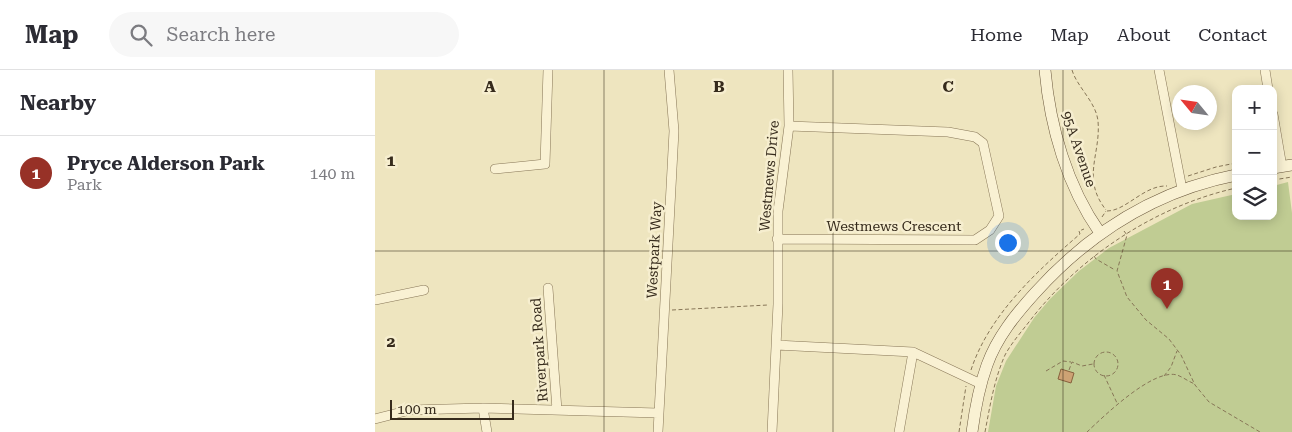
<!DOCTYPE html>
<meta charset="utf-8">
<style>
body{margin:0;font-family:"Roboto Serif",serif;background:#f7f7f7;color:#2b2b33}
.controls{position:absolute;right:15px;top:15px;display:grid;overflow:hidden;border-radius:10px;box-shadow:0 2px 12px #0003}
.controls button{width:45px;height:45px;display:grid;place-items:center;padding:0;border:0;border-bottom:1px solid #e1e1e2;background:#fff;color:#2b2b33;font:25px sans-serif}
.compass{position:absolute;left:797px;top:15px;width:45px;height:45px;border-radius:50%;background:#fff;box-shadow:0 2px 12px #0003;rotate:299deg}
.scale{position:absolute;left:15px;bottom:12px;width:124px;box-sizing:border-box;padding-left:5px;border:2px solid #362b1c;border-top:0;font-size:14px;line-height:18px;white-space:nowrap;color:#362b1c;-webkit-text-stroke:4px #f6eecf;paint-order:stroke}
.you{position:absolute;left:632px;top:172px;width:18px;height:18px;margin:-12px;border:4px solid #fff;border-radius:50%;background:#1a73e8;box-shadow:0 0 0 8px #1a73e833}
.badge{display:grid;place-items:center;width:32px;height:32px;border-radius:50%;background:#973127;color:#fff;font-size:16px;font-weight:700}
.pin{position:absolute;translate:-50% -41px;filter:drop-shadow(0 1px 2px #0008)}
.pin::after{content:'';position:absolute;top:26px;width:18px;height:15px;background:inherit;clip-path:polygon(0 0,100% 0,50% 100%)}
.list{margin:0;padding:0;list-style:none}
h2{display:flex;justify-content:space-between;align-items:center;height:65px;margin:0;padding:0 20px;font-size:21px}
h2 small{font-size:16px;font-weight:400;color:#7c7c81}
.list li{display:grid;grid-template-columns:32px 1fr auto;gap:15px;align-items:center;box-sizing:border-box;height:75px;padding:0 20px;border-top:1px solid #e1e1e2}
.list b{display:block;font-size:19px;white-space:nowrap}
.list p{margin:0;font-size:16px;white-space:nowrap;color:#7c7c81}
.list em{font-size:16px;font-style:normal;color:#7c7c81}
.icon{flex:none;width:28px;height:28px;fill:none;stroke:currentColor;stroke-width:2;stroke-linecap:round;stroke-linejoin:round}
.map{position:relative;flex:none;width:917px;height:362px;overflow:hidden}
header{display:flex;align-items:center;gap:30px;box-sizing:border-box;height:70px;padding:0 25px;background:#fff;border-bottom:1px solid #e1e1e2}
header strong{font-size:24px}
nav{display:flex;gap:28px;margin-inline-start:auto;font-size:18px}
.search{width:350px;height:45px;background:#f7f7f7;display:flex;align-items:center;gap:12px;box-sizing:border-box;padding:0 18px;border-radius:28px;color:#7c7c81;font-size:19px}
main{display:flex}
aside{flex:1;background:#fff}
.map>svg:first-child{display:block}
.green{fill:#c0cc93}
.building{fill:#cda274;stroke:#87613d}
.lines{fill:none;stroke-linecap:round;stroke-linejoin:round}
.street-casing{stroke:#877657;stroke-width:10}
.secondary-casing{stroke:#69563b;stroke-width:12}
.path{stroke:#877657;stroke-width:1;stroke-dasharray:4 2.5;stroke-linecap:butt}
.street{stroke:#f9f1d3;stroke-width:9}
.secondary{stroke:#f9f1d3;stroke-width:11}
.grid{fill:none;stroke:#362b1c;stroke-width:1;stroke-opacity:0.55}
.labels{text-anchor:middle;stroke-width:5;stroke-linejoin:round;paint-order:stroke}
.street-label{font-size:14px;fill:#362b1c;stroke:#f6eecf}
.grid-label{font-size:16px;text-anchor:middle;font-weight:bold;fill:#362b1c;stroke:#f6eecf;stroke-width:5;stroke-linejoin:round;paint-order:stroke}
</style>
<header>
<strong>Map</strong>
<div class="search"><svg class="icon" aria-label="search" viewBox="0 0 24 24"><circle cx="10" cy="10" r="6"/><path d="M15 15l6 6"/></svg>Search here</div>
<nav><a>Home</a><a>Map</a><a>About</a><a>Contact</a></nav>
</header>
<main>
<aside>
<h2>Nearby<small></small></h2>
<ul class="list">
<li><span class="badge">1</span><div><b>Pryce Alderson Park</b><p>Park</p></div><em>140 m</em></li>
</ul>
</aside>
<div class="map">
<svg width="917" height="362" viewBox="0 0 917 362">
<rect width="100%" height="100%" fill="#eee5bf"/>
<path class="green" d="M913,112l4,31v219h-304l8,-46 10,-25 28,-43 16,-19 29,-28 30,-23 83,-44 44,-10v22h37v-30z"/>
<path class="building" d="M686,299l13,4 -3,10 -13,-4z"/>
<g class="lines">
<g class="street-casing">
<path id="street" d="M784,0l23,119
M890,0l3,19
M898,44l9,53
M120,99l50,-5 3,-94
M402,169l198,1 15,-10 9,-14 -16,-73 -8,-6 -27,-5 -159,-6
M173,218l9,122
M0,230l49,-10
M401,275l137,7 68,32
M108,338l4,24
M0,349l35,-9 73,-2 175,5
M283,362l16,-301 -5,-61
M397,362l6,-128v-93l11,-85 -1,-56
M524,362l14,-80"/>
</g>
<g class="secondary-casing">
<path id="secondary" d="M670,0c5,57 22,116 55,163
M898,98l19,-3
M597,362c3,-23 7,-45 15,-67 10,-28 29,-51 48,-72 55,-61 120,-102 201,-118"/>
</g>
<path class="path" d="M697,0c5,17 24,32 26,51 3,34 -17,57 8,89
M813,106l28,-9 20,-4
M898,110l19,-3
M732,141c19,0 37,-26 60,-25
M727,147l4,-6
M749,161l3,4 -10,36 10,26 19,23 23,19 12,16 14,30 14,17 51,30
M719,186l2,3 19,11
M297,240l96,-5
M719 294a12 12 0 1 1 24 0a12 12 0 1 1-24 0Z
M596,300c18,-55 66,-99 109,-136l-1,-3 5,-2
M694,300l3,-8 10,4 11,-2
M671,301l17,-10 8,1
M729,305l13,28
M789,306l7,-9 6,-16
M584,362l7,-46
M610,362c5,-26 9,-52 20,-77 7,-13 18,-25 27,-37 50,-63 124,-112 204,-130
M712,362c16,-15 66,-64 90,-57 6,2 12,7 18,9"/>
<use href="#street" class="street"/>
<use href="#secondary" class="secondary"/>
</g>
<path class="grid" d="M229,0v362M458,0v362M688,0v362M0,181h917"/>
<g class="labels">
<g class="street-label">
<text transform="translate(704 79) rotate(71)" y="5">95A Avenue</text>
<text transform="translate(394 106) rotate(-85)" y="5">Westmews Drive</text>
<text x="519" y="161">Westmews Crescent</text>
<text transform="translate(279 180) rotate(-87)" y="5">Westpark Way</text>
<text transform="translate(164 280) rotate(-94)" y="5">Riverpark Road</text>
</g>
</g>
<g class="grid-label">
<text x="115" y="22">A</text>
<text x="344" y="22">B</text>
<text x="573" y="22">C</text>
<text x="16" y="96">1</text>
<text x="16" y="277">2</text>
</g>
</svg>
<div class="controls">
<button>+</button>
<button>−</button>
<button><svg class="icon" aria-label="layers" viewBox="0 0 24 24"><path d="M12 4l9 5-9 5-9-5zM3 14l9 5 9-5"/></svg></button>
</div>
<svg class="compass" viewBox="-18 -18 36 36"><path d="M0-13l5 13h-10z" fill="#e53935"/><path d="M0 13l5-13h-10z" fill="#7c7c81"/></svg>
<div class="scale">100 m</div>
<div class="you"></div>
<div class="pin badge" style="left:792px;top:239px">1</div>
</div>
</main>
